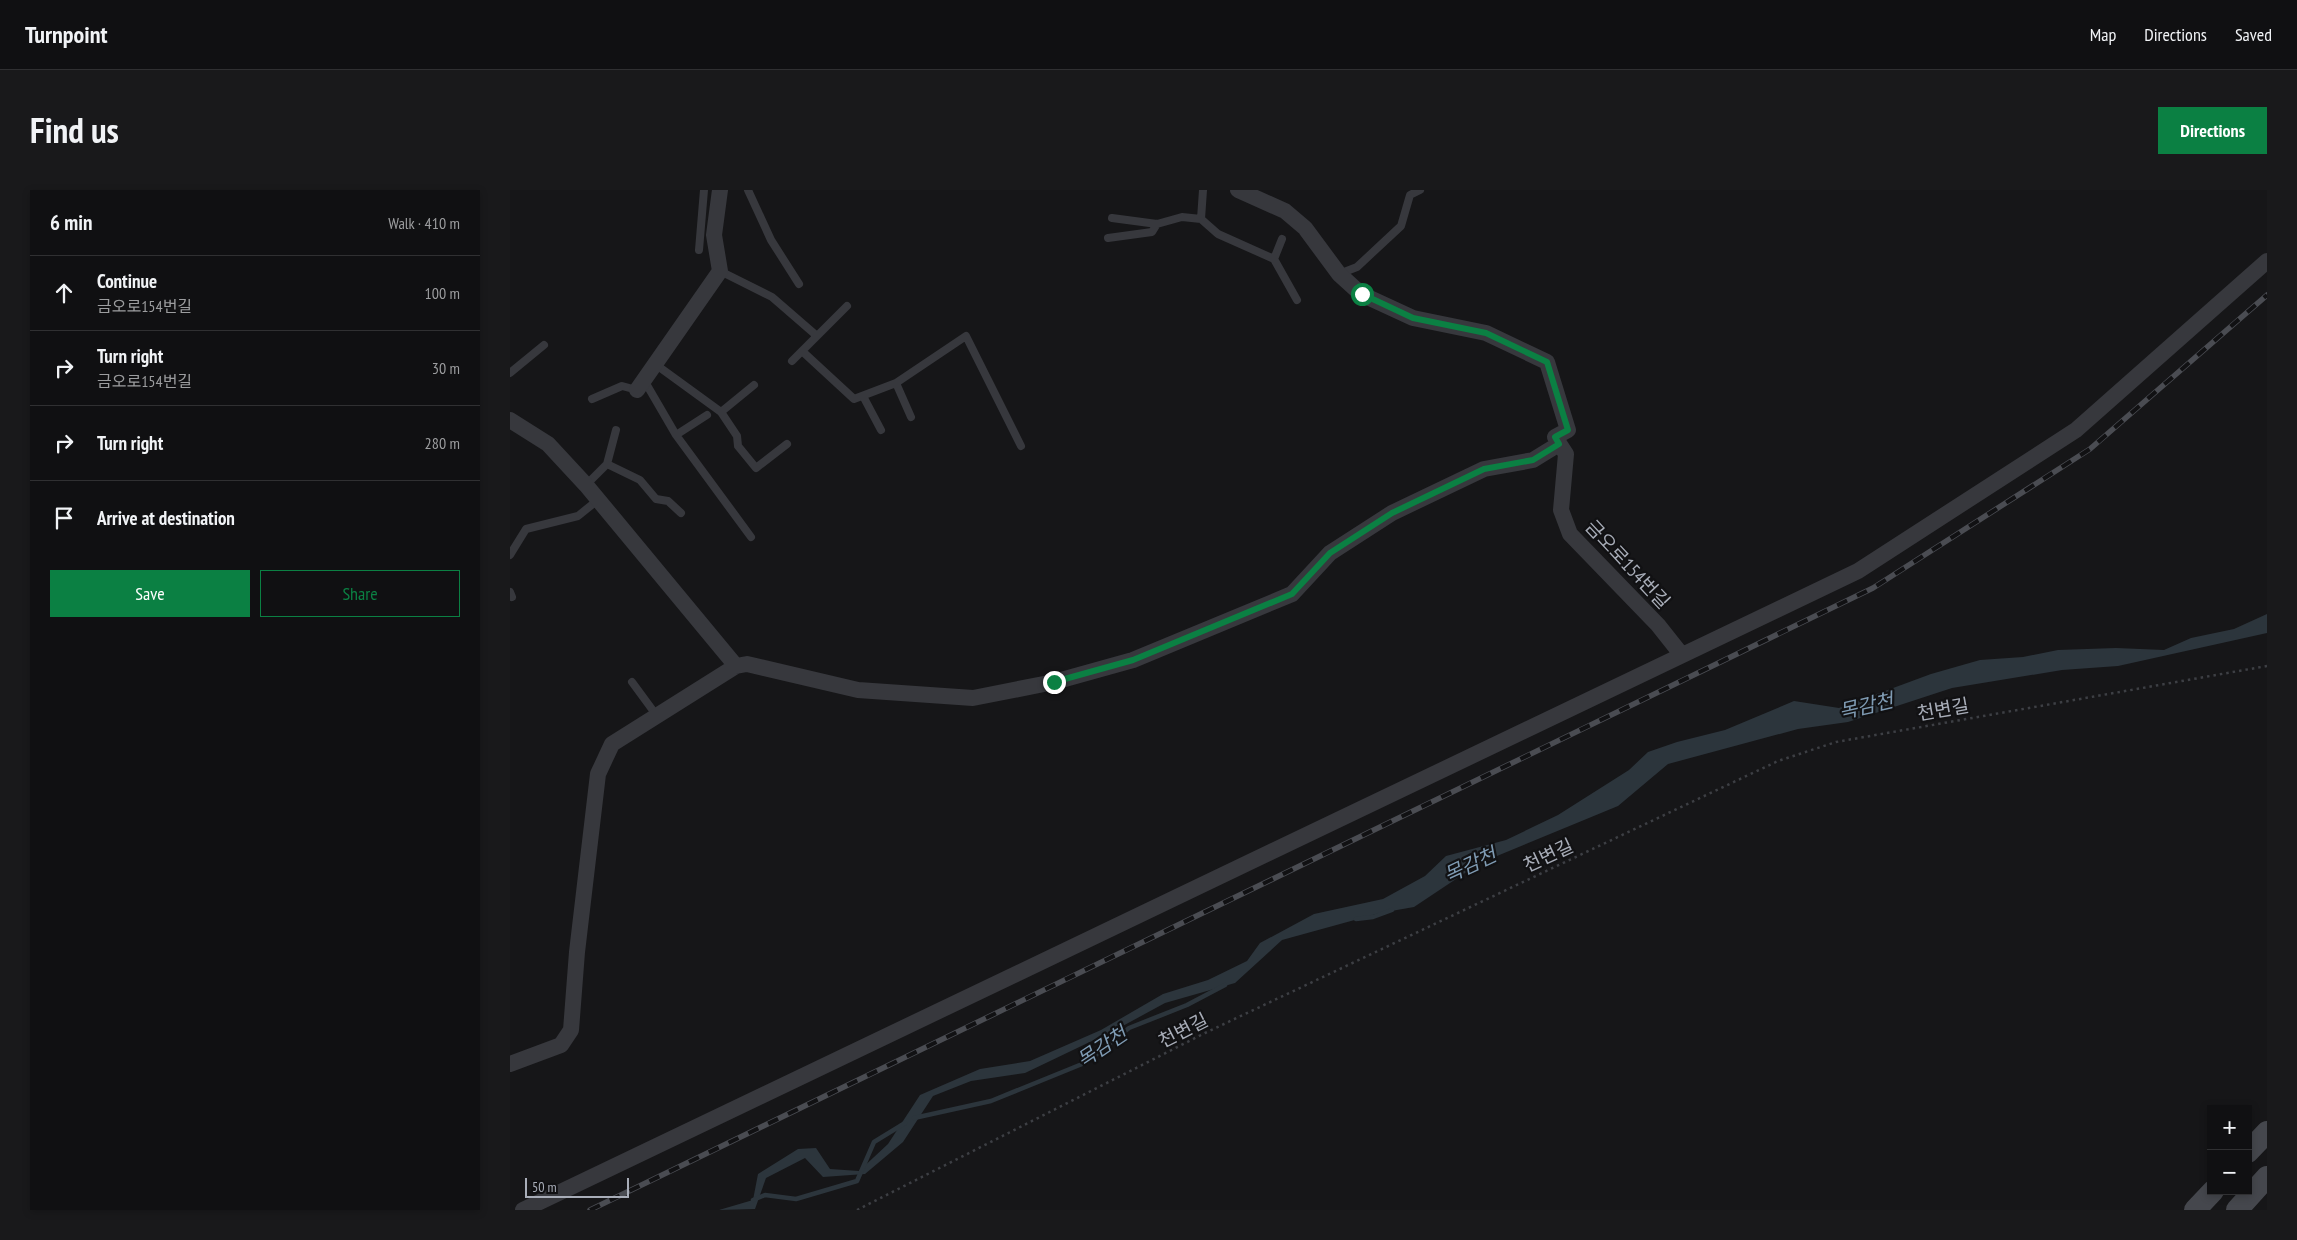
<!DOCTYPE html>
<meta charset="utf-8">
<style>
body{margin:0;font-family:"PT Sans Narrow","Noto Sans KR",sans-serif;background:#19191b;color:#f1f3f6}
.controls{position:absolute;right:15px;bottom:15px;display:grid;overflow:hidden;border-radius:0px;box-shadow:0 2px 8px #0003}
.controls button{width:45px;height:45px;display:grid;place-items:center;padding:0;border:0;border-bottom:1px solid #303032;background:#101012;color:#f1f3f6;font:25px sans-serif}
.scale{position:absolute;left:15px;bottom:12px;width:104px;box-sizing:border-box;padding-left:5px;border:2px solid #a8adb8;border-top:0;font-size:14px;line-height:18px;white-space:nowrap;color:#a8adb8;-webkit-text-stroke:4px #111113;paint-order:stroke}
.stop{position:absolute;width:15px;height:15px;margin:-11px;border:4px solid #0b8043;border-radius:50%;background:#fff}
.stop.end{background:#0b8043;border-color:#fff;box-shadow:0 1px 5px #0008}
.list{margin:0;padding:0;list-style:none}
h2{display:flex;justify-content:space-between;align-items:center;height:65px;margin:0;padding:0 20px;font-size:21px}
h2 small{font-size:16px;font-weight:400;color:#9c9d9f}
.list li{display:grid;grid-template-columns:32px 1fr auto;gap:15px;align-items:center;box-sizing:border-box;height:75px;padding:0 20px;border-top:1px solid #303032}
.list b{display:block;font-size:19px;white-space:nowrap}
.list p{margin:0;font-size:16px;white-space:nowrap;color:#9c9d9f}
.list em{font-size:16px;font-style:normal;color:#9c9d9f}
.actions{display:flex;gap:10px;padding:15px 20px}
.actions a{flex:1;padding:11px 0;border:1px solid #0b8043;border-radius:0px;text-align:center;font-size:18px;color:#0b8043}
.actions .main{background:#0b8043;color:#fff}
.icon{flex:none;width:28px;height:28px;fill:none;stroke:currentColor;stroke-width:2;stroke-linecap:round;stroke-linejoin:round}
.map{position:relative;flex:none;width:1757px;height:1020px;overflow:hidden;border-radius:0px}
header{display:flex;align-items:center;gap:30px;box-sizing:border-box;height:70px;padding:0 25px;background:#101012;border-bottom:1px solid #303032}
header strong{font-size:24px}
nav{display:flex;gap:28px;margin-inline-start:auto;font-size:18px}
.intro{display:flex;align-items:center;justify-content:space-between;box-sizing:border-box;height:120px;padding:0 30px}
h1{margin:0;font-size:35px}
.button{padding:12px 22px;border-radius:0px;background:#0b8043;color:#fff;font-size:18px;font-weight:700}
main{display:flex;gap:30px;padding:0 30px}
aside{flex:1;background:#101012;border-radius:0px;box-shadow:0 2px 8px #0003}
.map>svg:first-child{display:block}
.water{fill:#2c353c}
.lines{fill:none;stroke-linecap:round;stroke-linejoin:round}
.stream{stroke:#2c353c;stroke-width:4.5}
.path{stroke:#3d3f44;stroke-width:2.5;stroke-dasharray:2.5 4;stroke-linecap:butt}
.service{stroke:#37383d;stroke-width:8}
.minor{stroke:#37383d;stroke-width:16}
.secondary{stroke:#45474d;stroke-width:22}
.rail-casing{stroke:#4a4c52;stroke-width:5.5}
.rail{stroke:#111113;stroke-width:4;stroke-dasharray:11;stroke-linecap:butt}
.route{stroke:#0b8043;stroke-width:6}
.labels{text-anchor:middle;stroke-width:4.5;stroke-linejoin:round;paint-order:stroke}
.street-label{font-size:19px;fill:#a8adb8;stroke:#111113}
.water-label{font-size:20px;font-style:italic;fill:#7f9bb3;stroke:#111113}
</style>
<header>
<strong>Turnpoint</strong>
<nav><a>Map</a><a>Directions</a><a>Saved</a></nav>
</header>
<div class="intro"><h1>Find us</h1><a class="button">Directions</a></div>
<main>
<aside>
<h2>6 min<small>Walk · 410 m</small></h2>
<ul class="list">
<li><svg class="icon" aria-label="ahead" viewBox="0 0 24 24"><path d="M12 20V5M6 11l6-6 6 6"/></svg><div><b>Continue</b><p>금오로154번길</p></div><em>100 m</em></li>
<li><svg class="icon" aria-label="right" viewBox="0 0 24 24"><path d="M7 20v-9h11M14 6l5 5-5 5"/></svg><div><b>Turn right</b><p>금오로154번길</p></div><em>30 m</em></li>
<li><svg class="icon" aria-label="right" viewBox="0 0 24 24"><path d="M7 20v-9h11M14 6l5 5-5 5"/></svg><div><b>Turn right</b></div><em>280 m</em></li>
<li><svg class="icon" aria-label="arrive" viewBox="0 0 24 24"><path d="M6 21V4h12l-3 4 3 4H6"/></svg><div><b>Arrive at destination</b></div></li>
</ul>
<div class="actions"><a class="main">Save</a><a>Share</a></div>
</aside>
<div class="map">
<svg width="1757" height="1020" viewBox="0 0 1757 1020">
<rect width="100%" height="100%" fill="#161618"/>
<path class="water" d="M1757,424v19l-149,33 -56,4 -110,18 -104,34 -50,7 -130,35 -50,42 -138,57 -66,44 -34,6 -98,27 -47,43 -70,20 -46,25 -94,45 -54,8 -38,15 -30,46 -38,32 -42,3 -18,-19 -39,20 -11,31 -36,1 34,-10 5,-26 40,-25 18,-1 14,21 29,2 29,-27 32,-49 60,-26 50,-8 71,-31 62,-36 45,-14 39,-19 13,-18 54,-29 69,-15 42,-23 21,-20 60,-16 52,-25 71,-45 19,-18 29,-10 48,-12 69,-29 45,7 92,-34 49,-14 43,-3 35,-7 58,-2 48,2 27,-12 43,-9z"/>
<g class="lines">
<path class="stream" d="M846,729l17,-2 19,-7
M404,928l77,-17 96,-39 42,-34 58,-23 38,-20
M243,1010l12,-5 31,4 61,-18 17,-39 31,-19"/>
<path class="path" d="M347,1020l348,-177 573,-272 58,-19 431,-76"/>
<path class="service" d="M238,0l23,50 28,44
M602,28l45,6 25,-7 19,2 2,-29
M691,29l17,15 56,25 23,41
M598,48l44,-6 5,-8
M189,60l5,-60
M764,69l8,-20
M210,81l52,26 45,39
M829,84l18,-7 44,-41 9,-31 10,-5
M292,161l52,48 42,-16 70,-47 55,110
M282,171l55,-55
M145,174l66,48 33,-27
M0,183l34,-28
M134,190l32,55 31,-20
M386,193l15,34
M353,206l18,34
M82,209l30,-13 15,4
M211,222l16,24 1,10 18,22 31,-24
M166,245l75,102
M97,274l33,16 16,19 12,2 13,12
M76,295l21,-21 9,-34
M0,365l16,-26 52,-13 21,-17
M0,402l2,5
M122,492l25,34"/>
<path class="minor" d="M728,0l47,21 20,17 34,46 22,20 52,24 73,15 61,29 21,68 -13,7 11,17 -5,56 9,24 88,91 23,29
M127,200l83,-119 -6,-36 6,-45
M0,230l38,24 38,41 150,181
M0,874l51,-19 10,-15 6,-78 21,-178 14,-30 124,-78 11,-2 111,26 115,8 81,-16 79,-22 159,-66 38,-41 62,-40 92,-44 49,-9 26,-16
M13,1020l1335,-639 218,-141 191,-169"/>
<path class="secondary" d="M1738,962l19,-20
M1685,1020l18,-19
M1727,1020l30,-33"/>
<g class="rail-casing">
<path id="rail" d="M80,1020l1283,-622 217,-139 177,-154"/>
</g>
<use href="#rail" class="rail"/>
</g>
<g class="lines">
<path class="route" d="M544,492l79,-22 159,-66 38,-41 62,-40 92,-44 49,-9 26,-16 -4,-7 13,-7 -21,-68 -61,-29 -73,-15 -51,-24"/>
</g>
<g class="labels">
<g class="street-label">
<text transform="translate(1118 374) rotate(47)" y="7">금오로154번길</text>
<text transform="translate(1433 519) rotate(-10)" y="7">천변길</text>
<text transform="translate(1038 665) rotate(-25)" y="7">천변길</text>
<text transform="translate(673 840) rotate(-27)" y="7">천변길</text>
</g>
<g class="water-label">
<text transform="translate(1356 516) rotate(-13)" y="7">목감천</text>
<text transform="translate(960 675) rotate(-25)" y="7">목감천</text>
<text transform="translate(592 857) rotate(-34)" y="7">목감천</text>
</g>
</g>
</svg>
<div class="controls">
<button>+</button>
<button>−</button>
</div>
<div class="scale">50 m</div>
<div class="stop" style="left:852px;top:104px"></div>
<div class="stop end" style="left:544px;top:492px"></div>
</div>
</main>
